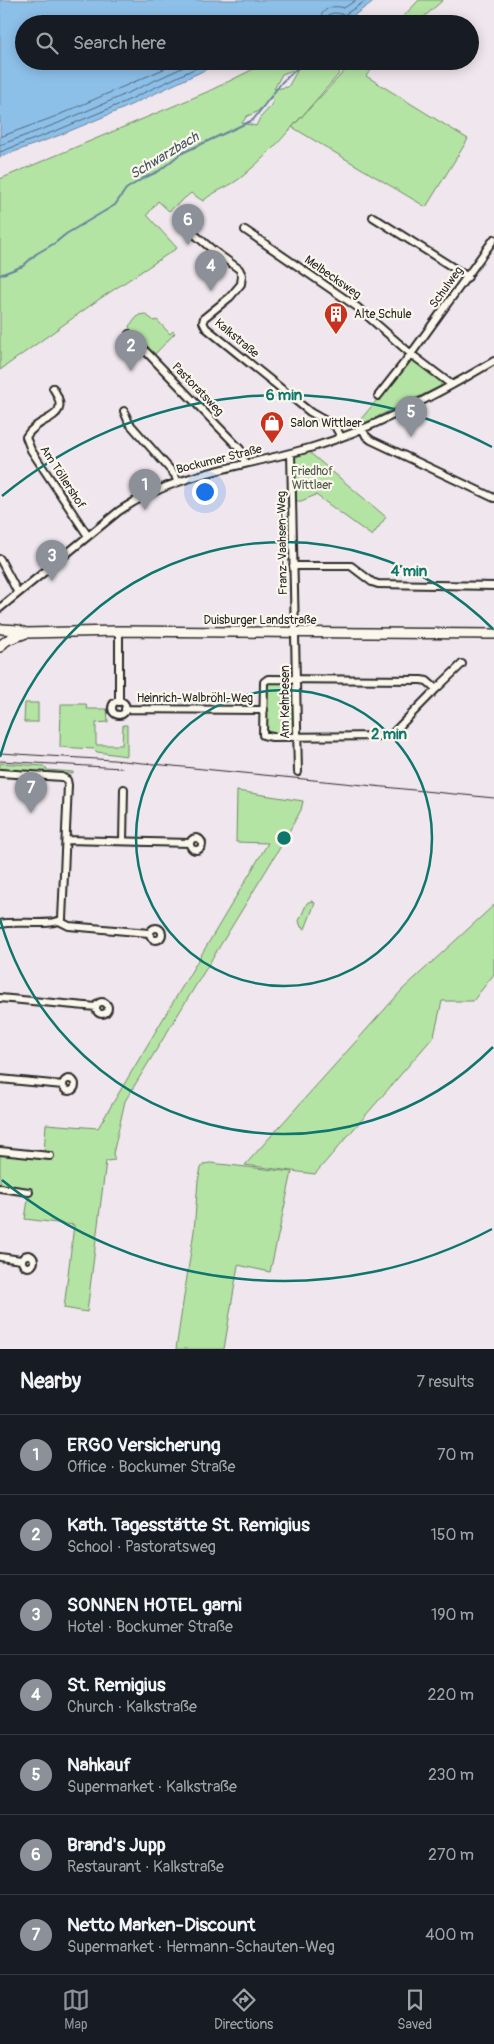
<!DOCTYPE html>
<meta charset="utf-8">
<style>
body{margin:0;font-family:Pangolin,sans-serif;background:#242831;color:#f1f3f6}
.you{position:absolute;left:204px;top:491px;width:18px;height:18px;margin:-12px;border:4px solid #fff;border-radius:50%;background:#1a73e8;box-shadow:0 0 0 8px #1a73e833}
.badge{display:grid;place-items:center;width:32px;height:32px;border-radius:50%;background:#8c9099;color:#fff;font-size:16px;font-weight:700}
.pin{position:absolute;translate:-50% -41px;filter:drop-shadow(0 1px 2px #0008)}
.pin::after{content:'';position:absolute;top:26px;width:18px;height:15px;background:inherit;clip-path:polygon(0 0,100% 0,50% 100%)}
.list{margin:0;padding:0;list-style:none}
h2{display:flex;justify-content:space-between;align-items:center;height:65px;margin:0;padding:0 20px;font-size:21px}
h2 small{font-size:16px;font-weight:400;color:#9ea1a6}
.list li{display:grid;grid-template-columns:32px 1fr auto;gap:15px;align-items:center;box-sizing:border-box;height:80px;padding:0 20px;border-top:1px solid #363941}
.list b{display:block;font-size:19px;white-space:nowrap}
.list p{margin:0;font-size:16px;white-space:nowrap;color:#9ea1a6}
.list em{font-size:16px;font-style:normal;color:#9ea1a6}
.icon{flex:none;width:28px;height:28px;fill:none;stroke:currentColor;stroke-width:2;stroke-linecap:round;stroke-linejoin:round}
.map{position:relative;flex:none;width:494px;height:1349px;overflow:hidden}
.search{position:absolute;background:#171b24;box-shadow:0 2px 12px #0003;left:15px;right:15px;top:15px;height:55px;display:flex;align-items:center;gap:12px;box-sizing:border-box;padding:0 18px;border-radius:28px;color:#9ea1a6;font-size:19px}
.sheet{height:625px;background:#171b24}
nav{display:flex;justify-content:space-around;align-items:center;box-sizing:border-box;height:70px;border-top:1px solid #363941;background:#171b24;font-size:14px;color:#9ea1a6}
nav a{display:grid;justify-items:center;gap:2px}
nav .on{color:#8c9099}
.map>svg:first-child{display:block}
.green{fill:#b4e4a4;stroke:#708868;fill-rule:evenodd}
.water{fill:#8dc0e9;stroke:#66849d}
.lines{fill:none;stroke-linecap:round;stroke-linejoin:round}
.shore{stroke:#526777;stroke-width:1}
.stream{stroke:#66849d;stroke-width:2}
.minor-casing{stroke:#2b2b2b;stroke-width:10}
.secondary-casing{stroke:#2b2b2b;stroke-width:12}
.minor{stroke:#fbf7ec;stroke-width:6}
.secondary{stroke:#fbf7ec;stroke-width:9}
.tram{stroke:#2b2b2b;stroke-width:1}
.ring{fill:none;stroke:#0f766e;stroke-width:2.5}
.labels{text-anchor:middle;stroke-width:4.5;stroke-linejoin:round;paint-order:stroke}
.street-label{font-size:12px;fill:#2b2b2b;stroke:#fbf7ec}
.poi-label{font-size:12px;fill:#2b2b2b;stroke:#fbf7ec;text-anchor:start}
.park-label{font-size:12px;fill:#4d5949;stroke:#fbf7ec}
.water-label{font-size:14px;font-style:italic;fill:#485864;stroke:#fbf7ec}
.centre{fill:#0f766e;stroke:#fbf7ec;stroke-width:2.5}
.ring-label{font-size:15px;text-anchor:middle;font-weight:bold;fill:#0f766e;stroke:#fbf7ec;stroke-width:4.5;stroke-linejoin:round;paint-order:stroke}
</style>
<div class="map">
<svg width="494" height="1349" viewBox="0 0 494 1349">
<rect width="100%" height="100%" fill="#f0e6ed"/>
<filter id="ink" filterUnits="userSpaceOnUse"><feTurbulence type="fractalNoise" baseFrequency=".02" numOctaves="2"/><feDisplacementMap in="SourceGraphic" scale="10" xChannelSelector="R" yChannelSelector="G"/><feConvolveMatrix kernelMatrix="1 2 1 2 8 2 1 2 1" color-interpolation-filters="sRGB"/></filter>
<g filter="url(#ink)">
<path class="green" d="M419,0h24l-27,24h-20z
M270,61h66l4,6 -1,7c-31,34 -60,72 -95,101 -13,12 -29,15 -41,26l-12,-8 -22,18 -11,-10 -11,14 30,33 -79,52 -98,70v-191l207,-87zM290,71h7l-9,16 -14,2 8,-15zM272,97l1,4 -1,4 -12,13 -4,8 -14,-3 5,-7 10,-4z
M354,61h25l-13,15 102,63 -42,68 -134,-80z
M145,314l9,7 3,-1 13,14 3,-3 2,2 -22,23 -21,-22 -3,-8 10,-11z
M411,359l30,21v6l-83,40 -2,-1z
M309,452l77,65 -14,19 -56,-41 -15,6h-7v-43z
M269,683h21l3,2 1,47 -3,3 -24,-1 -1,-47z
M25,703h13v19h-14z
M61,704h25l1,5h20l1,13 -12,1v22h26l1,-20h4v31l-30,-4 -3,-3 -34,-2z
M0,763l44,3 3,4 26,2v2l-73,-5z
M237,791l66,10 -2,9 -23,41 -153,250 -12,53 2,6 -9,1 -19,151 -23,-4 10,-83 -49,-6 4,-26 -29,-6v-35l44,1 2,-29 52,4 170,-285 -32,-1z
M311,901l4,2 -10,26 -4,-2 -2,-6 8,-18z
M494,905v69l-21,27h-31l-8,35 -119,138 -70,-9 158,-176z
M210,1163l82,9 -22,100 -32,-7 -14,84h-48l18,-118 4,-50 3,-13 3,-4z"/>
<path class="water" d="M0,0h375l-33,24h-4l-2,-7 -3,1 -4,6h-305v37h200l-102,48 -62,26 -60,22z"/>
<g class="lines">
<path class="shore" d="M319,24c1,-15 13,-20 25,-16l12,-8
M325,24c1,-13 10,-12 19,-9l23,-15
M0,137l54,-20 128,-56
M0,145l56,-21 61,-26 80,-37
M0,152l58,-22 62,-26 91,-43"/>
<path class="stream" d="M0,275l23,-9 13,-12 19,-11 11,-9 49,-29 11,-16 16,-10 17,-8 21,-17 73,-34 29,-38 24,-21"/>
<g class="minor-casing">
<path id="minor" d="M373,217l95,60
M186,227l28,24 25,18 3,6 -1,9 -11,13 -26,21 -1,4 3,6 104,84 25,14 6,11
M245,230l112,77 54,47 41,31
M129,334l111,115 5,15
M53,388c21,33 -14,26 -27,49l5,13 57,86
M378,396l33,-42 83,-115
M124,411l5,12 46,52 2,6
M362,428l4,8 5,4 123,58
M291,453l7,319
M0,559l18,34
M293,566h58l21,16 6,2 116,2
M0,608l119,-97c60,-40 126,-44 194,-64 59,-18 127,-54 181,-86
M268,679l153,1 6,1 9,8 -46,47 -118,1 -9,-2 1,-53z
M436,689l26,-25
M112 708a7 7 0 1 1 14 0a7 7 0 1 1-14 0Z
M119,702v-71
M125,709l139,1
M0,773l62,4 5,3 1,5 -6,134c-10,8 -46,1 -62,5
M190 844a6 6 0 1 1 12 0a6 6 0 1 1-12 0Z
M66,840l124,3
M123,841l1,-52
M59,921l10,5 80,7
M150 934a6 6 0 1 1 12 0a6 6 0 1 1-12 0Z
M0,998l96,9
M96 1008a6 6 0 1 1 12 0a6 6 0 1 1-12 0Z
M63 1085a6 6 0 1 1 12 0a6 6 0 1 1-12 0Z
M0,1079l63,6
M0,1151l50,5
M0,1188l29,4
M22 1261a6 6 0 1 1 12 0a6 6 0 1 1-12 0Z
M0,1257l21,3"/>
</g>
<g class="secondary-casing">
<path id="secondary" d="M2,629l16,1 8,3 93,-2 375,3
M0,647c7,-10 15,-9 26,-14"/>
</g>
<use href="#minor" class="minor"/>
<use href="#secondary" class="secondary"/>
<path class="tram" d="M0,753l113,7 381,38
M0,761l122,7"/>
</g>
</g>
<g class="ring">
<circle cx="284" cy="838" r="148"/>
<path d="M493 1047A295 295 0 0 1 0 919M0 757A295 295 0 0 1 493 629"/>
<path d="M492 1229A443 443 0 0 1 2 1180M2 496A443 443 0 0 1 492 447"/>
</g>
<defs>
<g id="building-pin" transform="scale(1.25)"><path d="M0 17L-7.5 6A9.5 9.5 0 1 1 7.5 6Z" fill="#c8321e" stroke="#fbf7ec"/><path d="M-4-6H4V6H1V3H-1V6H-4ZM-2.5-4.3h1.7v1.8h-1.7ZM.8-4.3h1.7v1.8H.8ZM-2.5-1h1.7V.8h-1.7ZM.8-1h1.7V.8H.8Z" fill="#fff"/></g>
<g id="shop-pin" transform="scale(1.25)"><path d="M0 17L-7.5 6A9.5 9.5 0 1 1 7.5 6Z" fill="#c8321e" stroke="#fbf7ec"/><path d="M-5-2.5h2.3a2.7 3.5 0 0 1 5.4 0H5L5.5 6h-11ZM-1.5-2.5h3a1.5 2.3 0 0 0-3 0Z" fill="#fff"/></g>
</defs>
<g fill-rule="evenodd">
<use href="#building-pin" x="336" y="314"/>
<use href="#shop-pin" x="272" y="423"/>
</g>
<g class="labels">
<g class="street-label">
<text transform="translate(333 277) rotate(35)" y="4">Melbecksweg</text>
<text transform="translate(446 287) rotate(-54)" y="4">Schulweg</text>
<text transform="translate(237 338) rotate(40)" y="4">Kalkstraße</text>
<text transform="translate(198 389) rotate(46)" y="4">Pastoratsweg</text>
<text transform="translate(219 459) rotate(-14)" y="4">Bockumer Straße</text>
<text transform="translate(63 477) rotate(57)" y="4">Am Töllershof</text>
<text transform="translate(282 543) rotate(-91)" y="4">Franz-Vaahsen-Weg</text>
<text x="260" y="624">Duisburger Landstraße</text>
<text x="195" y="702">Heinrich-Walbröhl-Weg</text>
<text transform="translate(285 702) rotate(-90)" y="4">Am Kehrbesen</text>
</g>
<g class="poi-label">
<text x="354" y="318">Alte Schule</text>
<text x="290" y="427">Salon Wittlaer</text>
</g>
<g class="park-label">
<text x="312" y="475">Friedhof<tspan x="312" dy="14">Wittlaer</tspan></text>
</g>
<g class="water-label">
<text transform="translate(164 155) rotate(-31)" y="5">Schwarzbach</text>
</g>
</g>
<circle cx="284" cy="838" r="8" class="centre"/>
<g class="ring-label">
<text x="284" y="400">6 min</text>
<text x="409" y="576">4 min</text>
<text x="389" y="739">2 min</text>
</g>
</svg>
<div class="you"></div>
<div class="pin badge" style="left:145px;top:510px">1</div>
<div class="pin badge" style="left:131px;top:371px">2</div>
<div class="pin badge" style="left:52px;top:581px">3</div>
<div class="pin badge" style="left:211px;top:291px">4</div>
<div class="pin badge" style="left:411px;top:437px">5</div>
<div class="pin badge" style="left:188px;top:245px">6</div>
<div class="pin badge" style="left:31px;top:813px">7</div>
<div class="search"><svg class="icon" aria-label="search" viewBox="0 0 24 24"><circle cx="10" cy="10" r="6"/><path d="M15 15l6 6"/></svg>Search here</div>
</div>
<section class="sheet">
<h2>Nearby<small>7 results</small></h2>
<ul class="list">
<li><span class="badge">1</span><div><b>ERGO Versicherung</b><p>Office · Bockumer Straße</p></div><em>70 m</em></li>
<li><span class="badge">2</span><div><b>Kath. Tagesstätte St. Remigius</b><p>School · Pastoratsweg</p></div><em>150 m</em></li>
<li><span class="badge">3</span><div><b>SONNEN HOTEL garni</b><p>Hotel · Bockumer Straße</p></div><em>190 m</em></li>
<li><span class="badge">4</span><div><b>St. Remigius</b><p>Church · Kalkstraße</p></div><em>220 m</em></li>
<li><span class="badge">5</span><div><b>Nahkauf</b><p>Supermarket · Kalkstraße</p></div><em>230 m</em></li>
<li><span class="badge">6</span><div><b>Brand's Jupp</b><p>Restaurant · Kalkstraße</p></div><em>270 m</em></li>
<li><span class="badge">7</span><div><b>Netto Marken-Discount</b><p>Supermarket · Hermann-Schauten-Weg</p></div><em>400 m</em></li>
</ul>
</section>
<nav>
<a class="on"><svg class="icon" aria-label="map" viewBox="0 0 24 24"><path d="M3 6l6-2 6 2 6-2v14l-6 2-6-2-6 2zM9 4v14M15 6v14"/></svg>Map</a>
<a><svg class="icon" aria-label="directions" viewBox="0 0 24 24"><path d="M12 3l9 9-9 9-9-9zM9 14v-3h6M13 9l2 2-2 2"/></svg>Directions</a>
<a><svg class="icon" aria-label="saved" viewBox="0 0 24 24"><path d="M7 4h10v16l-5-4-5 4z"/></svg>Saved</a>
</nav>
